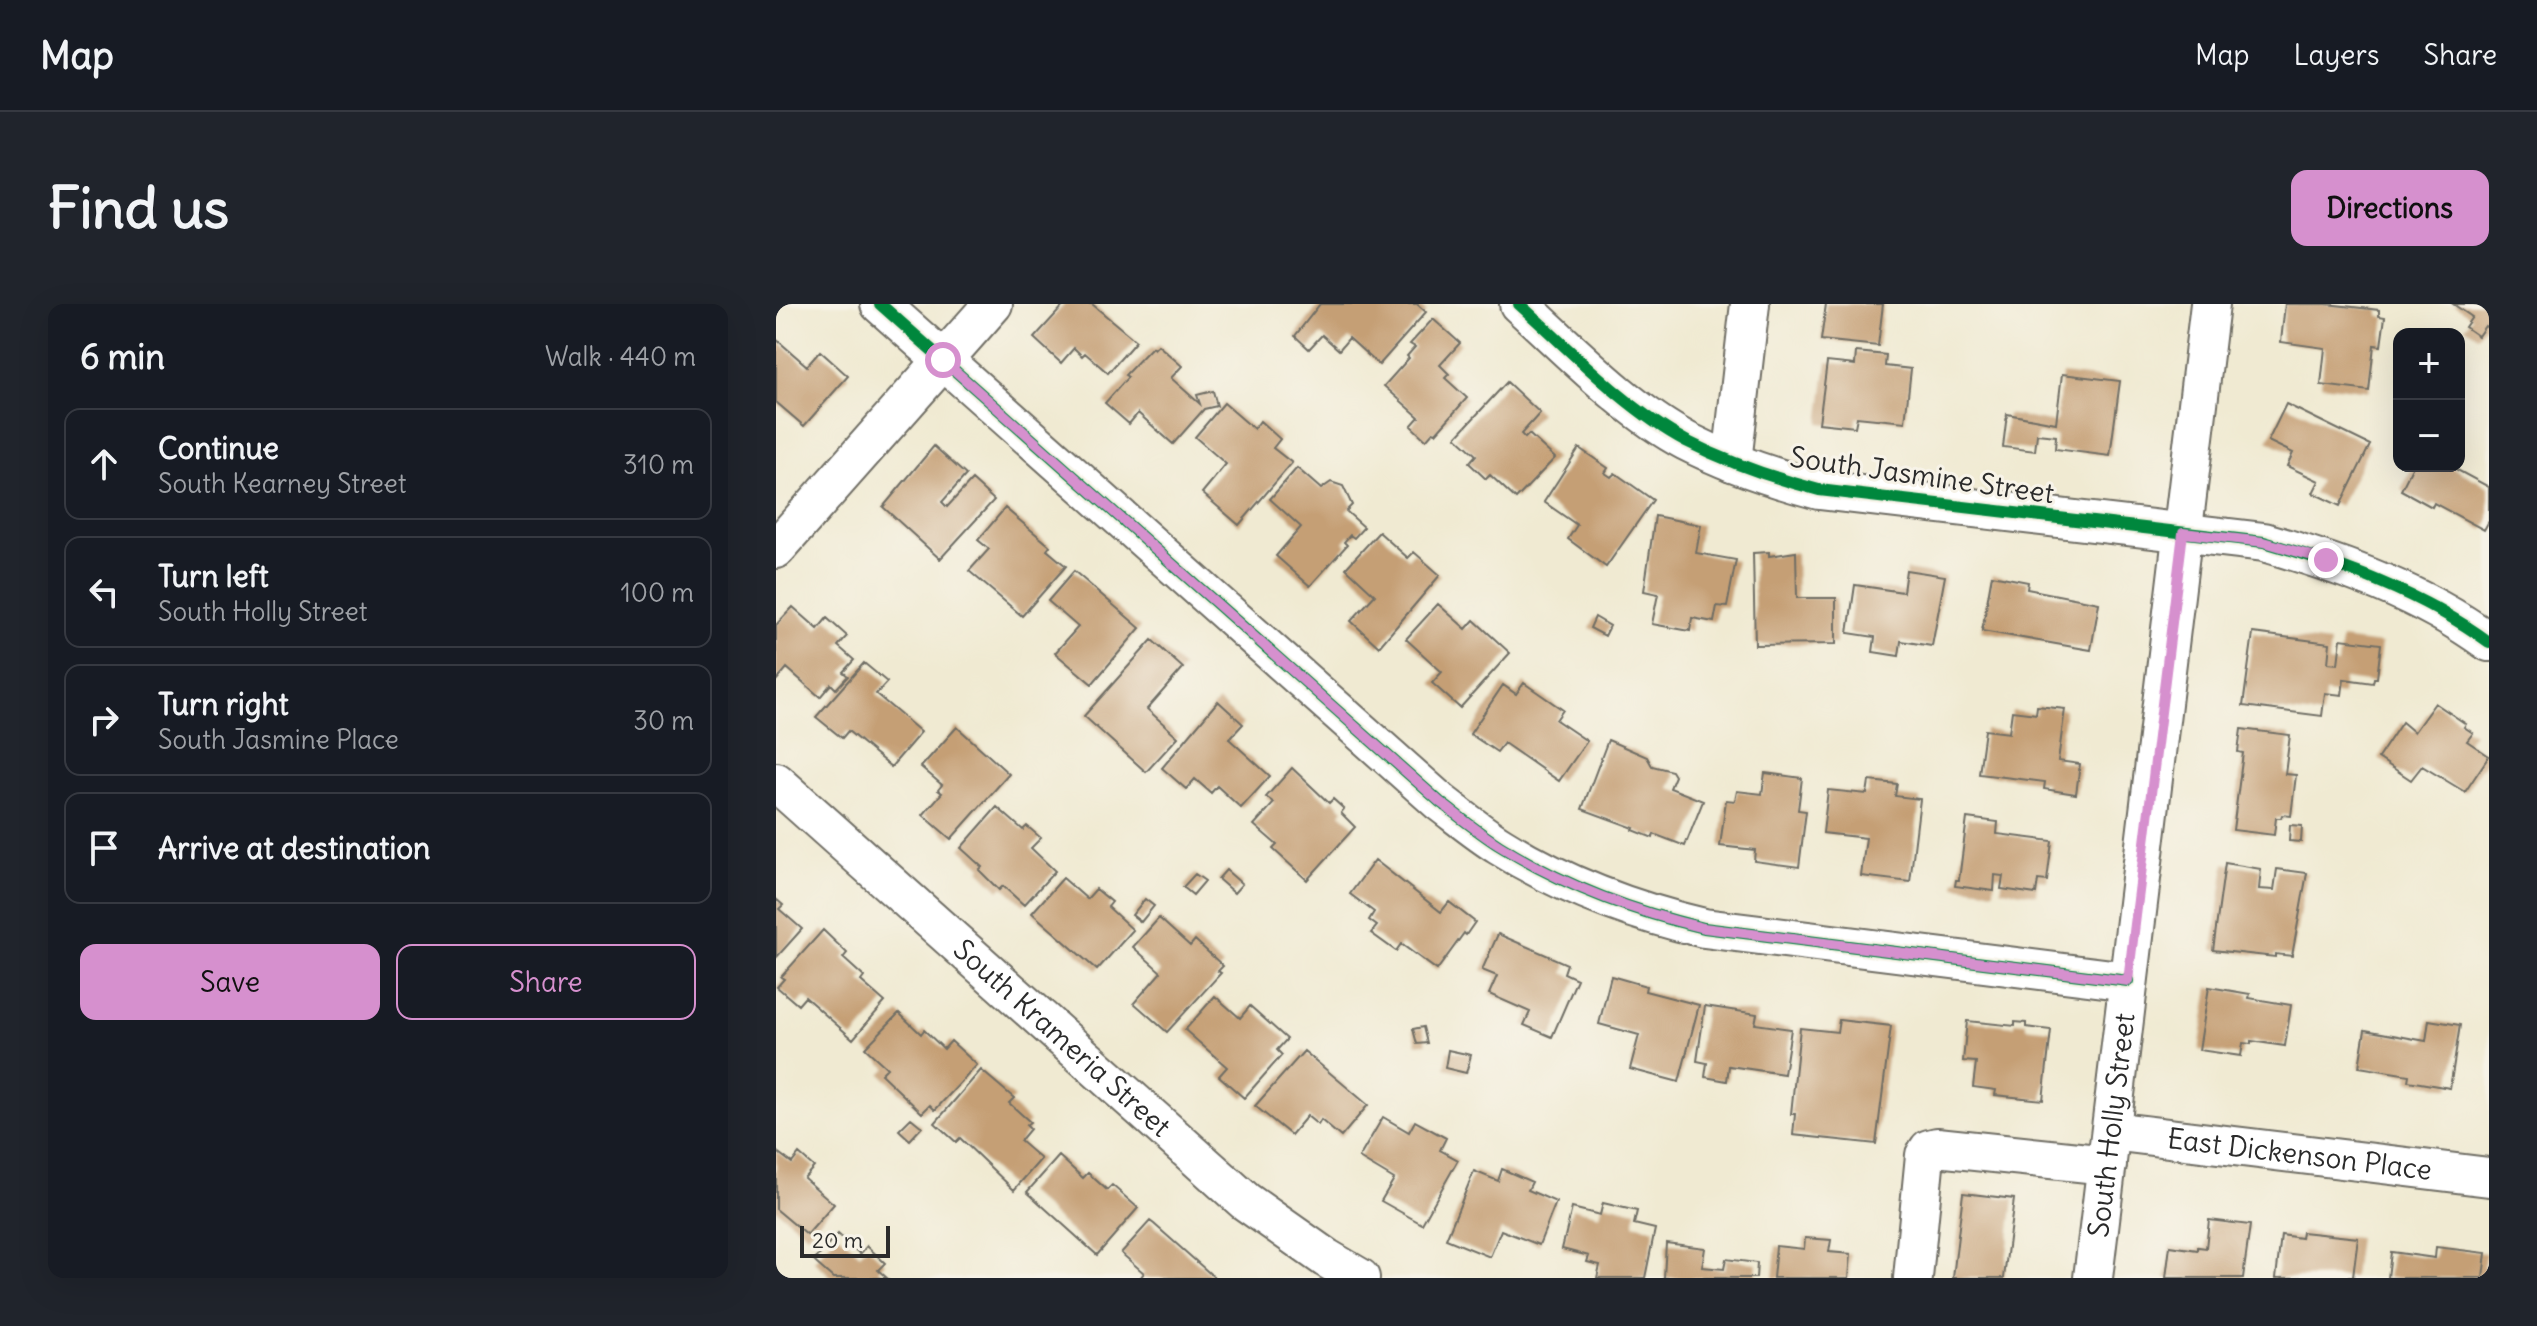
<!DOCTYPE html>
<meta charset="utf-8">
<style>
body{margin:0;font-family:Delius,sans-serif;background:#20242c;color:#f1f3f6}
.controls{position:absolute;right:24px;top:24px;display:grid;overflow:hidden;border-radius:16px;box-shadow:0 8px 32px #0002}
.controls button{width:72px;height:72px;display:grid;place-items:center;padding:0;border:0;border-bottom:2px solid #363941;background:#171b24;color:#f1f3f6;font:40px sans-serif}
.scale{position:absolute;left:24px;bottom:20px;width:90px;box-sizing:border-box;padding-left:8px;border:4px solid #2b2b2b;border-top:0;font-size:22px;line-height:28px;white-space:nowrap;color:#2b2b2b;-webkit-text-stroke:6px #f7f3e8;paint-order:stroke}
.stop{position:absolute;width:24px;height:24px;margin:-18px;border:6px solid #d690ce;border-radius:50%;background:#fff}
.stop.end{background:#d690ce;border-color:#fff;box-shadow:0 2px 8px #0008}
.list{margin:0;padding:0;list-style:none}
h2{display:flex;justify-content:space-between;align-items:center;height:104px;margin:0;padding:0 32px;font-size:34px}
h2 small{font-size:26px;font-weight:400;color:#9ea1a6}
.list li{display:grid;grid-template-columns:52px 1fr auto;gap:24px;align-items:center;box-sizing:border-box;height:112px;margin:0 16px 16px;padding:0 16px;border:2px solid #363941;border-radius:16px}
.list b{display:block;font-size:30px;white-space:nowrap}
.list p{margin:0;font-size:26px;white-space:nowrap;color:#9ea1a6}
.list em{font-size:26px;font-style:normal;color:#9ea1a6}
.actions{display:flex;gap:16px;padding:24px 32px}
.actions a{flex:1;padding:18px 0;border:2px solid #d690ce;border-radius:16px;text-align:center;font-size:28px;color:#d690ce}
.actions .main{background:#d690ce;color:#111}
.icon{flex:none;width:44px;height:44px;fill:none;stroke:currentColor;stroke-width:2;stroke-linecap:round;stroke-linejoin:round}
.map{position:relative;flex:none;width:1713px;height:974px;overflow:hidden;border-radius:16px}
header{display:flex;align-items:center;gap:48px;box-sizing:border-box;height:112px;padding:0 40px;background:#171b24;border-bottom:2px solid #363941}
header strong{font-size:38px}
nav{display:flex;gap:44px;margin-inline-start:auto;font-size:28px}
.intro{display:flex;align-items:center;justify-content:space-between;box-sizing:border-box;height:192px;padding:0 48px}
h1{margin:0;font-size:56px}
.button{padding:20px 36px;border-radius:16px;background:#d690ce;color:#111;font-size:28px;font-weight:700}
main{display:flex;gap:48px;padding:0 48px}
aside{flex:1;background:#171b24;border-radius:16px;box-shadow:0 8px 32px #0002}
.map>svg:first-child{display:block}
.building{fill:#c59f75}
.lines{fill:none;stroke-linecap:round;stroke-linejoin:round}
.minor-casing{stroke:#706e65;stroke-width:42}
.minor{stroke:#fff;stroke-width:38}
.cycleway-casing{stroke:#f7f3e8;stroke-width:17}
.cycleway{stroke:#00873e;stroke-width:12}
.route{stroke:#d690ce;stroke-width:10}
.labels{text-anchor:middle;stroke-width:6;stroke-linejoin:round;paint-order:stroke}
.street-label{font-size:28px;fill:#2b2b2b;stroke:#f7f3e8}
</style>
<header>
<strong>Map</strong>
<nav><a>Map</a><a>Layers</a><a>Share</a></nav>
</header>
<div class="intro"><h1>Find us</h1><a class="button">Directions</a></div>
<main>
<aside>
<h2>6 min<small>Walk · 440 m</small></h2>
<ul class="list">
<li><svg class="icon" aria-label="ahead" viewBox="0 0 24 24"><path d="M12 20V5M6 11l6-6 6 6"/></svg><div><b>Continue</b><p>South Kearney Street</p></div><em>310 m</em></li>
<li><svg class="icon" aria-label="left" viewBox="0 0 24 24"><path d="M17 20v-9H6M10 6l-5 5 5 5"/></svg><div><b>Turn left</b><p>South Holly Street</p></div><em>100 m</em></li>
<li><svg class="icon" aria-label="right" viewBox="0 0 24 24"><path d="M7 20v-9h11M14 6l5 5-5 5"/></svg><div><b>Turn right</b><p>South Jasmine Place</p></div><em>30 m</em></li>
<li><svg class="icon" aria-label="arrive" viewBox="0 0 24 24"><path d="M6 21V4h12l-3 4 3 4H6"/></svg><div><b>Arrive at destination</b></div></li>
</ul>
<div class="actions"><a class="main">Save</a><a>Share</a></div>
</aside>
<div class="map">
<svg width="1713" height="974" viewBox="0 0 1713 974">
<rect width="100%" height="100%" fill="#f7f3e8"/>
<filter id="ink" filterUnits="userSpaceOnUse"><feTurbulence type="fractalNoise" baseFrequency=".0125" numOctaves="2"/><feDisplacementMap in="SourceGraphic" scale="16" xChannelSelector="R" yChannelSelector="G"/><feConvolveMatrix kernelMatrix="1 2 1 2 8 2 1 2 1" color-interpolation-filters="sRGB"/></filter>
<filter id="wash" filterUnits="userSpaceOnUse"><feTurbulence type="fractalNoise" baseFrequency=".006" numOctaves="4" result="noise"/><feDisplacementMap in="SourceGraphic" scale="32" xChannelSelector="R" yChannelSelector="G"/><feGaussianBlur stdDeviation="1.8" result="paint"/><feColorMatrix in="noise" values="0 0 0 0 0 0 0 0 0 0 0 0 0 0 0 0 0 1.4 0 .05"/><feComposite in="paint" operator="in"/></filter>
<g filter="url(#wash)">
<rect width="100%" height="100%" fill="#f0ead2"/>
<g id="blocks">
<path class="building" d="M289,0h27l44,37 -28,32 -23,-20 -3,3 -8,-8 -13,15 -27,-25z
M544,0h97l9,8 -47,53 -30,-27 -10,12 -17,-15 -13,14 -14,-13z
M1050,0h57l-5,42 -57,-6z
M1509,0h41l53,6v6l6,1 -4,29 -7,-1 -5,46 -48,-6 4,-37 -44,-6z
M1677,0h36v25l-4,-3 -7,10 -13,-9 7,-10z
M657,15l27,24 -20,22 9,9 -4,4 22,20 -31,35 -3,-1 -7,8 -15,-14 8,-9 -35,-31 25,-28 -2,-2 8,-9 -5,-3z
M0,35l31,27 13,-15 28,25 -44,50 -28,-24z
M382,41l24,21 -11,12 29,26 -3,-9 16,-4 4,15 -13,3 -31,35 -35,-31 -9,11 -24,-21 23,-26 -3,-2 27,-28 2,2z
M1080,48l30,3 -1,11 26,3 -6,53 -48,-5 -2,10 -36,-4 8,-61 28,3z
M1286,70l58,7 -10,75 -55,-7 1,-13 -19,-2 -2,17 -32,-4 4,-33 49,9z
M731,78l33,31 -19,21 4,4 4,-4 26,24 -39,41 -26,-24 -4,4 -17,-16 7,-8 -20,-18z
M448,99l30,26 6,-8 20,18 -7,9 19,15 -53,62 -37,-32 24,-29 -31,-27z
M1510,100l84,41 -30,61 -27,-13 6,-12 -32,-15 6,-13 -25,-12z
M158,142l32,29 -24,27 5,5 25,-27 22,20 -54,59 -57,-52z
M803,144l29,20 -3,5 6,4 4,-4 38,27 -47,67 -38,-28 9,-14 -33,-23z
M1637,162h37l39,21v34l-5,9 -50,-27 -2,4 -31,-17z
M521,164l24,21 10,-7 12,4 9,19 -6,6 18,16 -10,11 -4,-3 -6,7 3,3 -37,41 -34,-30 25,-29 -31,-28z
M229,204l45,38 -3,4 19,16 -44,50 -53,-45 20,-22 -11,-9z
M879,212l46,9 -5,28 40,7 -9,47 -10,-1 -3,16 -22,-4 -2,13 -38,-7 6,-30 -14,-3z
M603,228l29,26 6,-6 26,23 -61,72 -28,-26 24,-26 -29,-27z
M993,248v4l27,-4 1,46h39v46l-81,1 -2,-92z
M1130,266l39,6 -13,70 -31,-5 -2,15 -26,-4 2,-15 -27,-4 7,-48 48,7z
M298,267l66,57 -48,56 -37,-31 23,-26 -30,-26z
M1216,271l36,7 -1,7 72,14 -8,47 -109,-19z
M662,300l28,25 8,-9 36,33 -50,55 -28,-25 10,-11 -36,-33z
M17,303l25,22 9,-11 20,18 -9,10 16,14 -11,12 5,4 -12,13 -5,-5 -11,13 -33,-29 -11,13v-56z
M819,313l15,9 -5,10 -15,-8z
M1477,329l77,10 -2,20 10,1 3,-25 40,5 -4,34h-3l-1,5 -29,-4 -2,16 -17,-2 -3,23 -79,-10z
M376,336l31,28 -36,41 31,28 -32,35 -62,-56z
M88,359l23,19 -11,12 45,38 -30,35 -43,-36 -6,7 -26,-21z
M748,379l39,27 -7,10 31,21 -28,40 -55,-38 -7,9 -27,-18 33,-49 13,9z
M442,397l25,23 -14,15 41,37 -29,32 -24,-22 -6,7 -16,-14 -9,10 -24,-21z
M1659,399l31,21 -2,3 9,6 -6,8 22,15 -24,36 -43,-26 -11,14 -33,-22 24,-36 12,10z
M1261,402l28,3 -7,52 22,3 -4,30 -32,-5 1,-7 -66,-8 6,-44 24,3 3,-22 24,3z
M181,423l52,47 -58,65 -28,-24 19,-22 -4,-3 4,-5 -21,-18z
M1465,425l49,6 -5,39 11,1 -5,41 -9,-1 -1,3h-5l-2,17 -41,-5 10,-77 -5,-1z
M832,436l39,17 5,9 20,5 3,5 -5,12 33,13 -18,45 -31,-12 -1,4 -20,-8 1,-2 -52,-19z
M516,464l37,35 4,-4 11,10 -3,4 14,14 -48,53 -34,-31 4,-4 -23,-20 20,-22 -8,-6z
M989,469l37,5 -4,32 8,1 -7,56 -45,-6 1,-11 -35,-4 6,-46 9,1 2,-10 25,3z
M1093,477l28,3 -2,12 25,3 -10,83 -49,-6 5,-38 -43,-5 5,-43 39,4z
M221,503l26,23 4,-4 14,12 -10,10 24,23 -31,34 -21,-19 -4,4 -20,-20 3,-3 -21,-19z
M1191,514l31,4 -1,12 55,7 -5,40 -9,-1 -2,14 -35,-5 2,-13 -8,-1 -1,16 -39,-5 1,-6h3z
M1514,521l12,1 -1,16 -12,-1z
M599,556l66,52 8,-10 26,20 -9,13 -2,-2 -27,37 -36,-26 -5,7 -25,-18 6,-7 -8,-6 5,-8 -24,-18z
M1449,559l36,6 -2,20 15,1 3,-21 30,4 -15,83 -17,-2v3l-62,-7z
M450,566l16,14 -8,9 -16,-14z
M419,570l10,7 -12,14 -10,-8z
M287,574l24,21 9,-10 16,13 -4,5 25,23 -36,40 -65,-57z
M0,595l7,6 -4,4 23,20 -26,29z
M369,595l9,7 -13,16 -9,-7z
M383,614l31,28 5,-6 28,26 -5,5 3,2 -54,59 -33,-29 27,-31 -28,-25z
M47,626l24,23 -4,5 21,19 -3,4 24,21 -32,37 -48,-42 -7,8 -21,-18 7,-8 -3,-2z
M722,630l69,30 -3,9 13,6 -25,58 -28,-12 6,-13 -41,-18 8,-18 -15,-6z
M835,672l35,10 -1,5 54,14 -20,77 -49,-13 9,-34 -40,-11z
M1433,683l41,7 -1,4 42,7 -6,41 -34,-5v3l-8,-1 -2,13 -42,-6z
M439,692l25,22 10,-12 37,33 -10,11 5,5 -38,43 -25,-22 8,-9 -42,-37z
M929,702l52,8 -2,10 36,5 -7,45 -55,-8 -2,15 -22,-4 2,-14 -10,-2z
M123,709l22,21 3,-4 20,19 7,-8 26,24 -42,45 -5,-5 -8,8 -41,-39 6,-6 -22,-20z
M1063,716l52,6 -15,118 -83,-9 2,-21h-4l9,-86 37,4z
M1653,716l31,5 -10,63 -42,-7 1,-6 -50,-8 6,-37 61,11z
M1191,717l48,5v-4l11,1v4l25,3 -8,70 -48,-5 1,-5 -23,-3 3,-25 -13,-1z
M647,723l4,16 -10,1 -4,-15z
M672,746l23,5 -5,18 -21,-5z
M528,747l64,54 -27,32 -20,-17 -3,5 -11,-9 -16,19 -36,-29z
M205,766l33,28 -5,5 21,19 -4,3 4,4 -10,12 21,18 -27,31 -54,-52 -4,4 -21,-19z
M607,813l26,15 6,-11 31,17 -6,12 18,10 -36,64 -41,-23 13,-22 -35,-21z
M135,814l11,9 -12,13 -11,-10z
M0,847l16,12 7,-9 15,13 -10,11 30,26 -27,31 -31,-26z
M283,852l24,22 5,-5 19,17 5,-5 26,23 -41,47 -70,-63z
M726,865l30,13 -4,8 28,12 -17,43 -38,-15 -11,27 -44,-18 28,-68 24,10z
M1187,889l51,6 -10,79h-51z
M827,899l34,8 -3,13 21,5 -10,49h-48l3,-13 -13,-3 2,-6 -27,-7 10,-41 28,7z
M1433,916l41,5 -7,53h-77l4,-32 28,4v-3l8,1z
M374,917l4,3 61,54h-75l4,-5 -23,-20z
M1526,928l56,6 -5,39 -77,1 5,-43 20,3z
M62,930l22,20 7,-8 18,17 -7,7 9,8h-54l-16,-14 -3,-3z
M1029,934l26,2 -2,12 22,2 -2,24h-76l3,-32 28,3z
M890,939l39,5 -3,19 22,2 2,-10 31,4 -1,15h-92z
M1660,943l50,6 -3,25h-95l3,-26 44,6z"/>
</g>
</g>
<g filter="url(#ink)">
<use href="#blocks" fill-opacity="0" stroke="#706e65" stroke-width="2"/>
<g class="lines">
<g class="minor-casing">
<g id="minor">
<path d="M104,0l560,498c20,15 39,31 60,44 64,40 131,65 204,82l424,53"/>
<path d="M743,0c50,45 108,106 167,137 43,22 87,37 133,49l445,52c79,23 158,51 225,100"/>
<path d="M956,158l18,-158"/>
<path d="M0,245l217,-245"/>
<path id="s1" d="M0,478l469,419 81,57 34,20"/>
<path id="s2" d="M1335,827l378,46"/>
<path d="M1137,974l12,-123 4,-6 8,-2 170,18"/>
<path id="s3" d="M1317,974l117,-974"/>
</g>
</g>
<use href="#minor" class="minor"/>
<g class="cycleway-casing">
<path id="cycleway" d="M104,0l560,498c20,15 39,31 60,44 64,40 131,65 204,82l424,53
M743,0c50,45 108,106 167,137 43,22 87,37 133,49l445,52c79,23 158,51 225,100"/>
</g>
<use href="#cycleway" class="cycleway"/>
</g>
</g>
<g class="lines" filter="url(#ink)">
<path class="route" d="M167,56l497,442c20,15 39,31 60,44 64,40 131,65 204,82l424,53 55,-448 81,9 62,18"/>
</g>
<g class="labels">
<g class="street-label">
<text transform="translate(1146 171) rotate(8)" y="10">South Jasmine Street</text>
<text dy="10" stroke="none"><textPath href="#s1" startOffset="384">South Krameria Street</textPath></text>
<text dy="10" stroke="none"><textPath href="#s3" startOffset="154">South Holly Street</textPath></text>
<text dy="10" stroke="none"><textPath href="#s2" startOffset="190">East Dickenson Place</textPath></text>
</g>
</g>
</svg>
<div class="controls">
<button>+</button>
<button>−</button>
</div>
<div class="scale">20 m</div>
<div class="stop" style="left:167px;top:56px"></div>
<div class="stop end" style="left:1550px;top:256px"></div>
</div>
</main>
